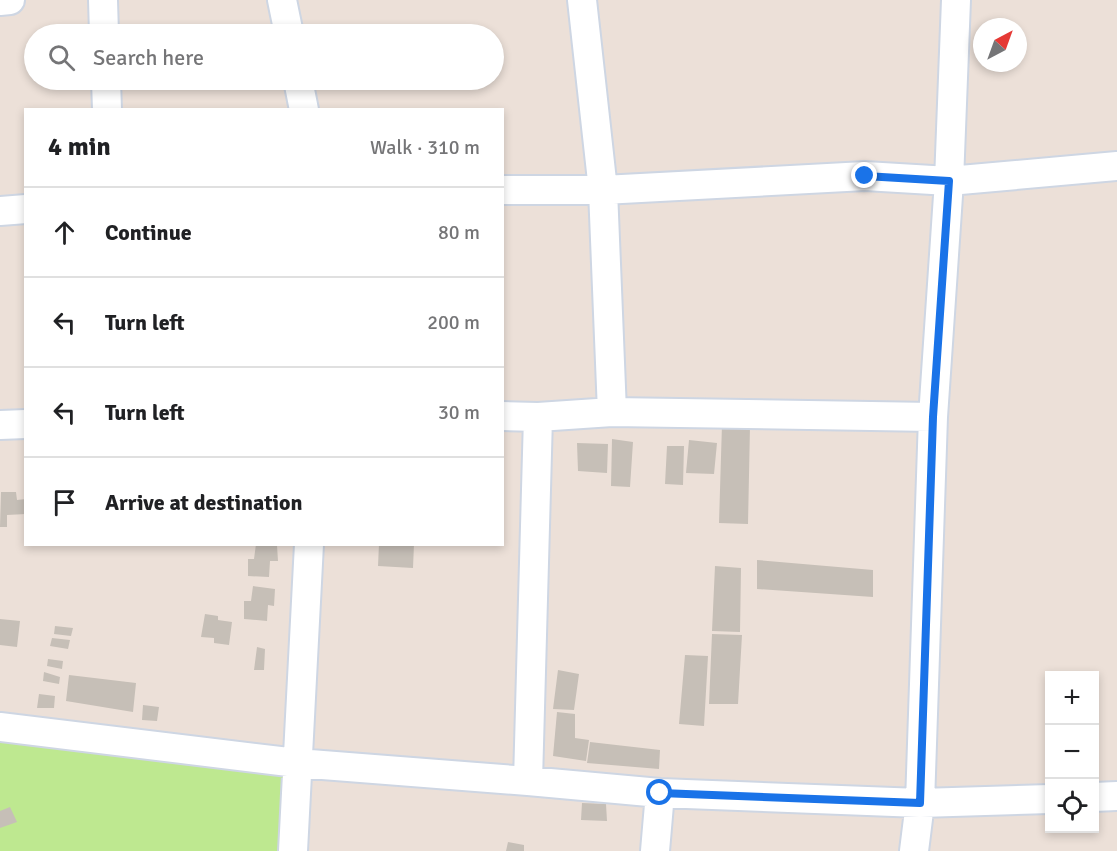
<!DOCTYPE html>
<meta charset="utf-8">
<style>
body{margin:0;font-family:Signika,sans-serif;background:#f6f6f6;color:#202124}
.controls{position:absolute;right:18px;bottom:18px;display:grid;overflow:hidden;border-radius:0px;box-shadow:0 3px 9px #0003}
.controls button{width:54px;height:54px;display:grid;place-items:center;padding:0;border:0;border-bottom:2px solid #e0e0e0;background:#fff;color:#202124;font:30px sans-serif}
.compass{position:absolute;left:973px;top:18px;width:54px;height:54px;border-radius:50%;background:#fff;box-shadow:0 3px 9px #0003;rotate:41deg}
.stop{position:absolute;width:18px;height:18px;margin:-14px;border:4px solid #1a73e8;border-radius:50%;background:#fff}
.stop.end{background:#1a73e8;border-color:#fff;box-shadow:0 2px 6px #0008}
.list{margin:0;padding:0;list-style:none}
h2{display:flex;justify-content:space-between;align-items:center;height:78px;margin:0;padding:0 24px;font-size:26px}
h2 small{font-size:20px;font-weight:400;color:#757577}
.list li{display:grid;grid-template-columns:39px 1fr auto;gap:18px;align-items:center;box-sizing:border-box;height:90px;padding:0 24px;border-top:2px solid #e0e0e0}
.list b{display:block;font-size:22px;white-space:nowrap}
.list em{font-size:20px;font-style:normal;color:#757577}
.icon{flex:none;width:33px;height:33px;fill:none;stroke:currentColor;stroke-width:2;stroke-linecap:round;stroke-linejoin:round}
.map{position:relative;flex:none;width:1117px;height:851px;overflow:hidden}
.search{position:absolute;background:#fff;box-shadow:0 3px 9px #0003;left:24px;top:24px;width:480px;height:66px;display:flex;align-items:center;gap:15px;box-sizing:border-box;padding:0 21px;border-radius:33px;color:#757577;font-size:22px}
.panel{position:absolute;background:#fff;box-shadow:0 3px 9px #0003;left:24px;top:108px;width:480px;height:438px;border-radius:0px}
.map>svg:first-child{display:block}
.green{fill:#bee890}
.building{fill:#c6bfb7}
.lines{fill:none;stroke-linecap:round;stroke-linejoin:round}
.minor-casing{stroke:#ced6e3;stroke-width:32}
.minor{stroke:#fff;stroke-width:28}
.route{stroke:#1a73e8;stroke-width:8}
</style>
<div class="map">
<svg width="1117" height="851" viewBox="0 0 1117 851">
<rect width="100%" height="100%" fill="#ece0d8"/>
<path class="green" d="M0,730l298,37 -4,84h-294z"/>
<path class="building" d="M722,424l28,2 -2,98 -29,-1z
M612,439l21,3 -3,45 -19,-1z
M689,440l28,3 -3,31 -28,-1z
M577,443l31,1 -1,29 -29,-2z
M667,446h17l-1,39 -18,-1z
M1,492h15l1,8 9,-1v15l-19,1v12h-7z
M256,544l21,1 1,16h-8l-1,16 -21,-1v-17h6z
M379,544h35l-1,24 -35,-2z
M757,560l116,10v27l-116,-8z
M715,566l26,2 -1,64 -28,-1z
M253,586l22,3 -1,17 -6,-1 -1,16 -23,-2v-18h7z
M205,614l13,2v4l14,2 -3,23 -15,-2v-5l-13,-1z
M0,619l20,2 -3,26 -17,-2z
M55,626l18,2 -2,8 -17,-2z
M712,634l30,1 -4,69h-29z
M52,638l18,2 -2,9 -18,-3z
M257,647l8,2 -1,21h-10z
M685,655l23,1 -4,70 -25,-2z
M48,659l15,2 -1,8 -15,-3z
M558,670l21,4 -5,36 -21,-1z
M44,672l16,5 -1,7 -16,-3z
M69,675l67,8 -3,29 -67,-11z
M39,694l16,2 -1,12h-17z
M143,705l16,2 -2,14 -15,-1z
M557,712l18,2v24l14,2 -3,21 -33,-5z
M590,742l70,8 -1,19 -72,-6z
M582,803l24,1 1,17 -26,-1z
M10,807l7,15 -17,6v-17z
M508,842l16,3v6h-18z"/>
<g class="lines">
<g class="minor-casing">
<path id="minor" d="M103,0l1,34
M282,0l7,34
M582,0l21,190 9,222
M0,1l10,-1
M106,80l1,30
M298,80l6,30
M502,190h101l262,-14 84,5 168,-15
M0,211l26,-2
M502,416l36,1 74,-5 321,5
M0,425l26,-1
M0,727l297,36 231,18 132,12 260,10 130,-4
M528,781l10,-364
M1094,797l23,-1
M293,851l16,-307
M655,851l5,-58
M914,851l6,-48 13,-386 16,-236 7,-181"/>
</g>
<use href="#minor" class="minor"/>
</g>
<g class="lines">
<path class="route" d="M660,793l260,10 13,-386 16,-236 -84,-5"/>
</g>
</svg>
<div class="controls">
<button>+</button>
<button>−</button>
<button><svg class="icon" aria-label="locate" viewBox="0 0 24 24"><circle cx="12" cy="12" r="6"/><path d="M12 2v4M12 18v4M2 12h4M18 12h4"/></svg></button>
</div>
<svg class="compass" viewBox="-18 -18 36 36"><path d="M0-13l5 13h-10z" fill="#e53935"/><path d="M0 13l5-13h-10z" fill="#757577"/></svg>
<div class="stop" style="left:660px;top:793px"></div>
<div class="stop end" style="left:865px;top:176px"></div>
<div class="search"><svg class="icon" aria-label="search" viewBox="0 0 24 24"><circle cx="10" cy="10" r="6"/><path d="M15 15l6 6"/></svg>Search here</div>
<section class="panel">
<h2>4 min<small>Walk · 310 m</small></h2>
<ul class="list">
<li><svg class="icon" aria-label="ahead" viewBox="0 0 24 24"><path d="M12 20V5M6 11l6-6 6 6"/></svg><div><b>Continue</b></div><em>80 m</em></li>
<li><svg class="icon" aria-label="left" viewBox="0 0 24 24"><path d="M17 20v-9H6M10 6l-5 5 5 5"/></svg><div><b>Turn left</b></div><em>200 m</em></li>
<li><svg class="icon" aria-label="left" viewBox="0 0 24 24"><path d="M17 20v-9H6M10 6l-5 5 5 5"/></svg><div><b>Turn left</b></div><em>30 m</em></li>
<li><svg class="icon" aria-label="arrive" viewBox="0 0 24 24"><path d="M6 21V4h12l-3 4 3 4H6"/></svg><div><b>Arrive at destination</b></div></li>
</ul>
</section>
</div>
